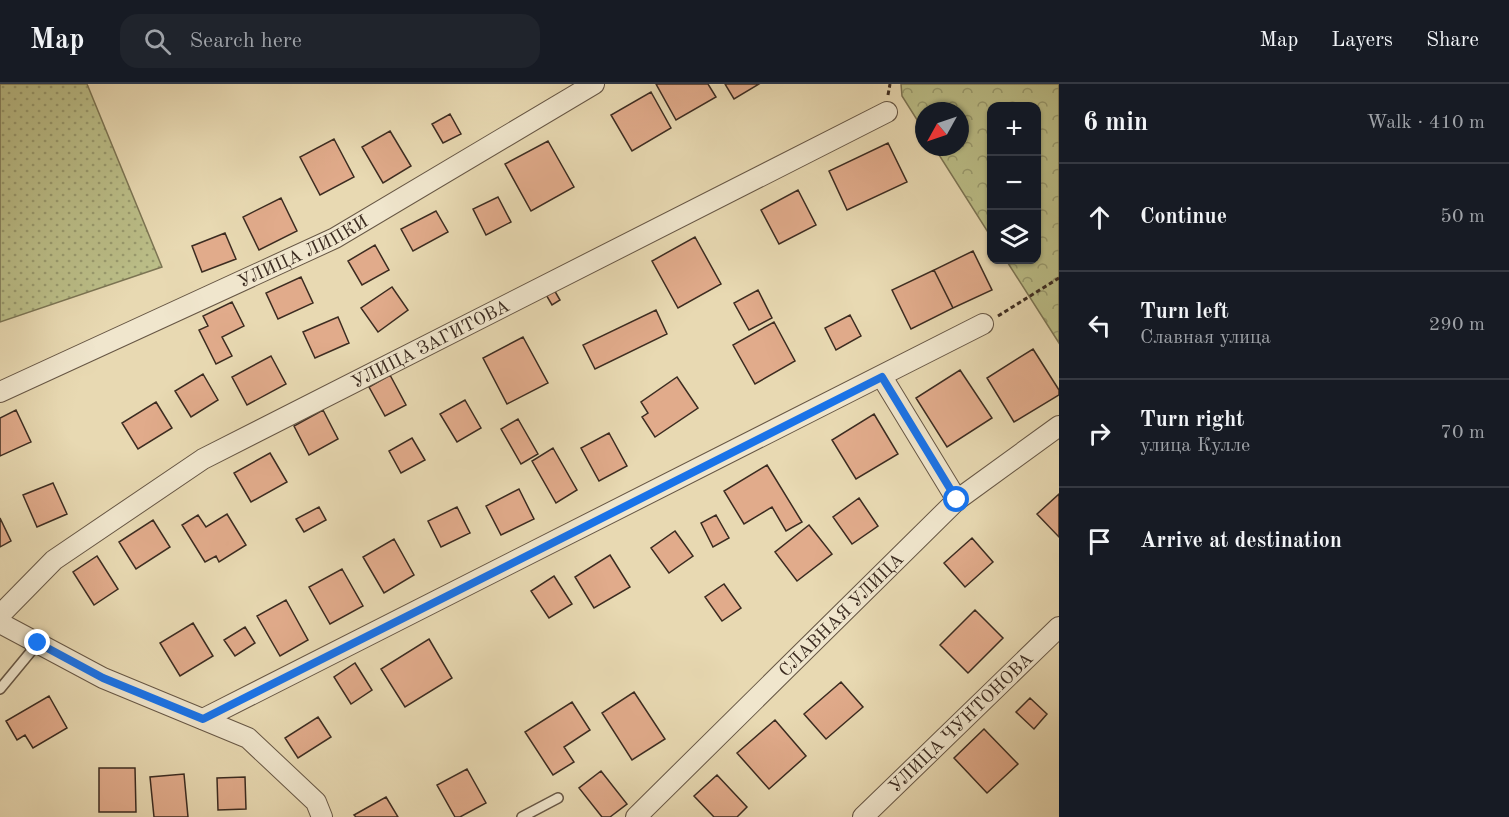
<!DOCTYPE html>
<meta charset="utf-8">
<style>
body{margin:0;font-family:"Old Standard TT",serif;background:#20242c;color:#f1f3f6}
.controls{position:absolute;right:18px;top:18px;display:grid;overflow:hidden;border-radius:12px;box-shadow:0 2px 4px #0004}
.controls button{width:54px;height:54px;display:grid;place-items:center;padding:0;border:0;border-bottom:2px solid #363941;background:#171b24;color:#f1f3f6;font:30px sans-serif}
.compass{position:absolute;left:915px;top:18px;width:54px;height:54px;border-radius:50%;background:#171b24;box-shadow:0 2px 4px #0004;rotate:230deg}
.stop{position:absolute;width:18px;height:18px;margin:-14px;border:4px solid #1a73e8;border-radius:50%;background:#fff}
.stop.end{background:#1a73e8;border-color:#fff;box-shadow:0 2px 6px #0008}
.list{margin:0;padding:0;list-style:none}
h2{display:flex;justify-content:space-between;align-items:center;height:78px;margin:0;padding:0 24px;font-size:26px}
h2 small{font-size:20px;font-weight:400;color:#9ea1a6}
.list li{display:grid;grid-template-columns:39px 1fr auto;gap:18px;align-items:center;box-sizing:border-box;height:108px;padding:0 24px;border-top:2px solid #363941}
.list b{display:block;font-size:22px;white-space:nowrap}
.list p{margin:0;font-size:20px;white-space:nowrap;color:#9ea1a6}
.list em{font-size:20px;font-style:normal;color:#9ea1a6}
.icon{flex:none;width:33px;height:33px;fill:none;stroke:currentColor;stroke-width:2;stroke-linecap:round;stroke-linejoin:round}
.map{position:relative;flex:none;width:1059px;height:733px;overflow:hidden}
header{display:flex;align-items:center;gap:36px;box-sizing:border-box;height:84px;padding:0 30px;background:#171b24;border-bottom:2px solid #363941}
header strong{font-size:28px}
nav{display:flex;gap:33px;margin-inline-start:auto;font-size:21px}
.search{width:420px;height:54px;background:#20242c;display:flex;align-items:center;gap:15px;box-sizing:border-box;padding:0 21px;border-radius:18px;color:#9ea1a6;font-size:22px}
main{display:flex}
aside{flex:1;background:#171b24}
.map>svg:first-child{display:block}
.grass{fill:url(#grass-dots);stroke:#7c7554;stroke-width:1.5}
.forest{fill:url(#forest-crowns);stroke:#7c7554;stroke-width:1.5}
.building{fill:#e1ab8b;stroke:#3c2c21;stroke-width:1.5}
.lines{fill:none;stroke-linecap:round;stroke-linejoin:round}
.service-casing{stroke:#675745;stroke-width:12}
.minor-casing{stroke:#675745;stroke-width:22}
.path{stroke:#3c2c21;stroke-width:3;stroke-dasharray:4.5 3;stroke-linecap:butt}
.service{stroke:#f0e6cd;stroke-width:9}
.minor{stroke:#f0e6cd;stroke-width:20}
.route{stroke:#1a73e8;stroke-width:8}
.labels{text-anchor:middle;stroke-width:4.5;stroke-linejoin:round;paint-order:stroke}
.street-label{font-size:18px;fill:#3c2c21;stroke:#f0e6cd}
</style>
<header>
<strong>Map</strong>
<div class="search"><svg class="icon" aria-label="search" viewBox="0 0 24 24"><circle cx="10" cy="10" r="6"/><path d="M15 15l6 6"/></svg>Search here</div>
<nav><a>Map</a><a>Layers</a><a>Share</a></nav>
</header>
<main>
<div class="map">
<svg width="1059" height="733" viewBox="0 0 1059 733">
<defs>
<pattern id="grass-dots" width="8" height="8" patternUnits="userSpaceOnUse" patternTransform="scale(1.5)"><rect width="8" height="8" fill="#bbbe88"/><path d="M2 2h.1M6 6h.1" fill="none" stroke="#999b6f" stroke-width="1.8" stroke-linecap="round"/></pattern>
<pattern id="forest-crowns" width="20" height="18" patternUnits="userSpaceOnUse" patternTransform="scale(1.5)"><rect width="20" height="18" fill="#bbbe88"/><path d="M2 6a3 3 0 1 1 6 0M12 15a3 3 0 1 1 6 0" fill="none" stroke="#999b6f"/></pattern>
</defs>
<rect width="100%" height="100%" fill="#e8d9b2"/>
<filter id="stains"><feTurbulence type="fractalNoise" baseFrequency=".00333" numOctaves="4"/><feColorMatrix values="0 0 0 0 .2 0 0 0 0 .09 0 0 0 0 .02 0 0 0 .5 -.17"/></filter>
<radialGradient id="worn" r=".72"><stop offset=".6" stop-color="#630" stop-opacity="0"/><stop offset="1" stop-color="#630" stop-opacity=".3"/></radialGradient>
<path class="grass" d="M0,0h87l75,183 -162,55z"/>
<path class="forest" d="M901,0h158v259l-53,-83h30v-154h-44l-1,131 -57,-90h26v-36h-36v20l-22,-35z"/>
<path class="building" d="M656,0h52l8,13 -40,23z
M725,0h34l-25,15z
M651,8l20,36 -39,23 -21,-36z
M450,30l11,20 -18,9 -11,-19z
M390,47l21,35 -28,17 -21,-36z
M334,55l20,38 -34,18 -20,-38z
M548,57l26,46 -43,24 -26,-47z
M888,59l19,39 -60,28 -18,-39z
M798,106l18,35 -37,19 -18,-34z
M498,113l13,25 -25,13 -13,-26z
M281,114l16,33 -38,19 -16,-33z
M436,127l12,21 -35,19 -12,-22z
M225,149l11,26 -34,13 -10,-26z
M695,153l26,47 -43,24 -26,-47z
M375,161l14,25 -27,15 -14,-24z
M973,167l19,39 -39,18 -19,-38z
M934,186l19,38 -42,21 -19,-39z
M301,193l12,26 -35,16 -12,-26z
M392,203l16,23 -30,22 -17,-24z
M553,204l7,12 -8,5 -7,-12z
M758,206l14,28 -23,12 -15,-27z
M232,218l12,24 -22,11 10,19 -16,8 -17,-34 9,-4 -5,-10z
M656,226l11,24 -72,35 -12,-24z
M850,231l11,21 -25,14 -11,-22z
M338,233l11,26 -34,15 -12,-26z
M774,238l21,39 -40,23 -22,-39z
M523,253l25,46 -41,21 -24,-46z
M1033,265l26,41v5l-45,27 -27,-44z
M271,272l15,28 -39,21 -15,-28z
M960,286l32,48 -45,29 -31,-49z
M203,290l15,26 -27,17 -16,-26z
M390,291l16,30 -21,11 -16,-29z
M677,293l21,31 -43,29 -13,-20 6,-4 -7,-11z
M465,316l16,28 -24,14 -17,-28z
M156,318l16,26 -34,21 -16,-26z
M16,326l15,32 -31,14v-38z
M323,326l15,29 -29,16 -15,-29z
M874,330l24,40 -42,25 -24,-39z
M518,335l20,35 -17,10 -20,-35z
M609,349l18,33 -28,15 -18,-33z
M412,354l13,22 -24,13 -12,-22z
M553,364l24,42 -21,13 -24,-42z
M270,369l17,29 -36,20 -17,-29z
M767,381l35,57 -16,9 -14,-24 -28,17 -20,-33z
M53,399l14,31 -30,13 -14,-32z
M519,405l15,30 -33,16 -15,-29z
M1059,410v43l-22,-23z
M859,414l19,28 -26,18 -19,-27z
M319,423l7,13 -22,12 -8,-13z
M457,423l13,26 -29,14 -13,-26z
M227,430l19,31 -27,17 -3,-6 -11,6 -23,-37 16,-10 8,12z
M716,431l13,23 -16,9 -12,-24z
M0,434l11,23 -11,6z
M153,436l17,27 -34,22 -17,-27z
M809,441l23,29 -35,27 -22,-29z
M675,447l18,25 -24,17 -18,-25z
M972,454l21,24 -28,25 -21,-24z
M394,455l20,36 -30,18 -21,-36z
M610,471l20,32 -36,21 -19,-31z
M97,472l21,33 -24,16 -21,-33z
M342,485l21,37 -33,18 -21,-37z
M554,492l18,28 -23,14 -18,-27z
M724,500l17,24 -19,13 -17,-24z
M286,516l22,40 -28,16 -23,-40z
M975,526l28,28 -35,35 -28,-28z
M193,539l20,33 -33,20 -20,-33z
M245,543l10,16 -20,13 -11,-16z
M429,555l23,39 -47,29 -24,-38z
M355,579l17,27 -21,14 -17,-27z
M841,598l22,25 -37,32 -22,-25z
M634,608l31,47 -33,21 -30,-47z
M49,612l18,32 -34,20 -8,-13 -8,5 -11,-19z
M1030,614l17,16 -13,15 -18,-17z
M572,618l18,28 -26,17 10,15 -21,13 -28,-43z
M318,633l13,20 -33,21 -13,-20z
M775,636l31,36 -37,33 -32,-36z
M984,645l34,35 -31,29 -33,-35z
M99,684h36l1,44h-37z
M467,685l19,34 -26,14h-5l-18,-32z
M601,687l26,33 -17,13h-8l-23,-29z
M184,690l4,43h-34l-4,-40z
M717,691l30,32 -10,10h-23l-20,-21z
M245,693l1,32 -28,1 -1,-32z
M386,713l12,20h-42l-2,-2z"/>
<g class="lines">
<g class="service-casing">
<path id="service" d="M0,605l38,-46
M522,733l36,-19"/>
</g>
<g class="minor-casing">
<g id="minor">
<path d="M882,293l75,123"/>
<path id="s1" d="M0,308l335,-154 259,-154"/>
<path id="s2" d="M0,531l54,-55 149,-101 684,-347"/>
<path d="M0,539l103,55 145,60 68,64 6,15"/>
<path d="M203,635l780,-395"/>
<path id="s3" d="M636,733l321,-317 102,-74"/>
<path id="s4" d="M863,733l196,-190"/>
</g>
</g>
<path class="path" d="M888,11l2,-11
M998,232l61,-38"/>
<use href="#service" class="service"/>
<use href="#minor" class="minor"/>
</g>
<g class="lines">
<path class="route" d="M38,559l65,35 100,41 679,-342 75,123"/>
</g>
<g class="labels">
<g class="street-label">
<text dy="6" stroke="none"><textPath href="#s1" startOffset="334">УЛИЦА ЛИПКИ</textPath></text>
<text dy="6" stroke="none"><textPath href="#s2" startOffset="512">УЛИЦА ЗАГИТОВА</textPath></text>
<text dy="6" stroke="none"><textPath href="#s3" startOffset="288">СЛАВНАЯ УЛИЦА</textPath></text>
<text dy="6" stroke="none"><textPath href="#s4" startOffset="136">УЛИЦА ЧУНТОНОВА</textPath></text>
</g>
</g>
<rect width="100%" height="100%" filter="url(#stains)"/>
<rect width="100%" height="100%" fill="url(#worn)"/>
</svg>
<div class="controls">
<button>+</button>
<button>−</button>
<button><svg class="icon" aria-label="layers" viewBox="0 0 24 24"><path d="M12 4l9 5-9 5-9-5zM3 14l9 5 9-5"/></svg></button>
</div>
<svg class="compass" viewBox="-18 -18 36 36"><path d="M0-13l5 13h-10z" fill="#e53935"/><path d="M0 13l5-13h-10z" fill="#9ea1a6"/></svg>
<div class="stop" style="left:957px;top:416px"></div>
<div class="stop end" style="left:38px;top:559px"></div>
</div>
<aside>
<h2>6 min<small>Walk · 410 m</small></h2>
<ul class="list">
<li><svg class="icon" aria-label="ahead" viewBox="0 0 24 24"><path d="M12 20V5M6 11l6-6 6 6"/></svg><div><b>Continue</b></div><em>50 m</em></li>
<li><svg class="icon" aria-label="left" viewBox="0 0 24 24"><path d="M17 20v-9H6M10 6l-5 5 5 5"/></svg><div><b>Turn left</b><p>Славная улица</p></div><em>290 m</em></li>
<li><svg class="icon" aria-label="right" viewBox="0 0 24 24"><path d="M7 20v-9h11M14 6l5 5-5 5"/></svg><div><b>Turn right</b><p>улица Кулле</p></div><em>70 m</em></li>
<li><svg class="icon" aria-label="arrive" viewBox="0 0 24 24"><path d="M6 21V4h12l-3 4 3 4H6"/></svg><div><b>Arrive at destination</b></div></li>
</ul>
</aside>
</main>
